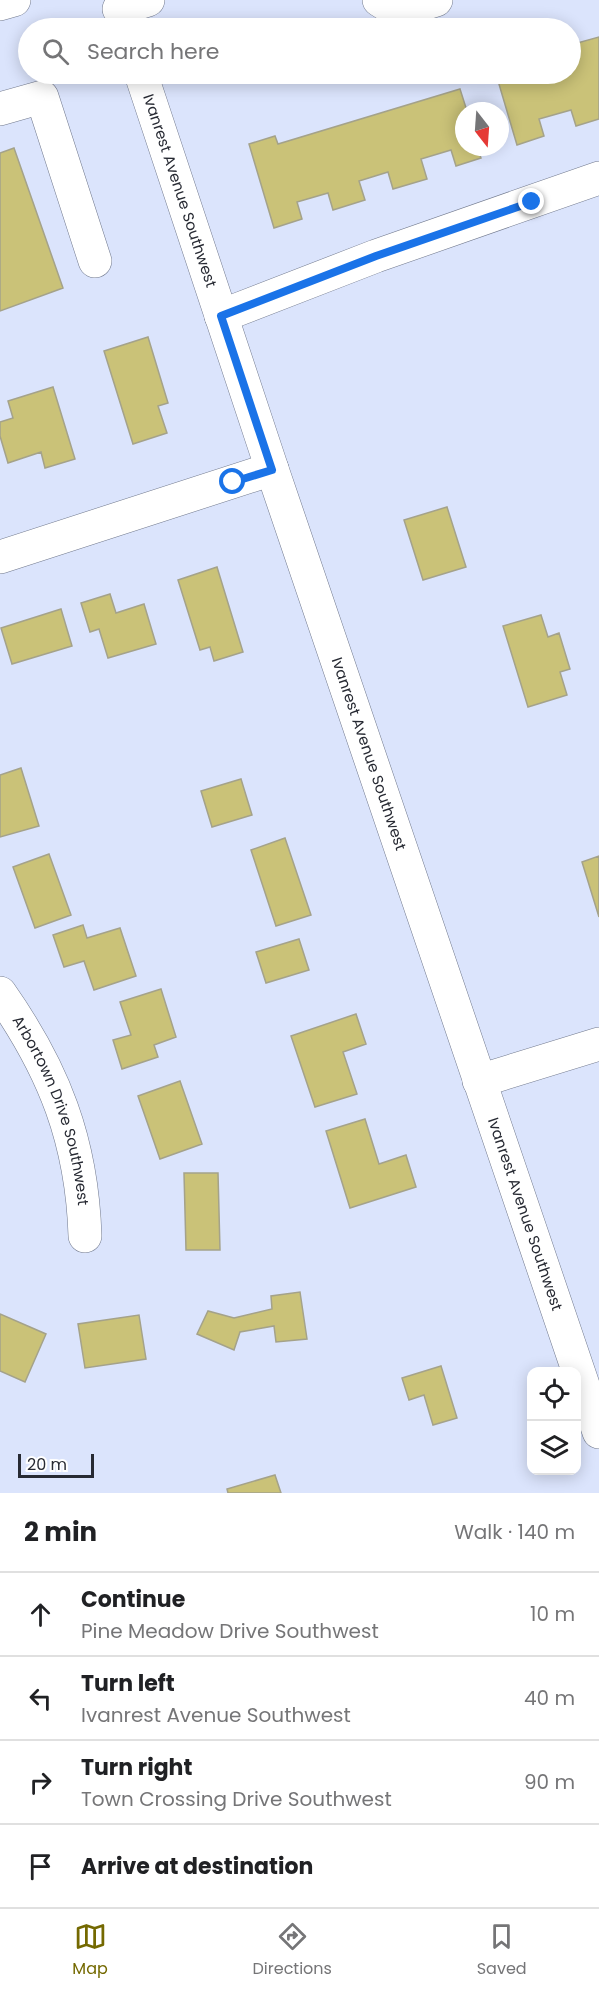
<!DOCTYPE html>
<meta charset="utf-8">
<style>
body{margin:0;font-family:Poppins,sans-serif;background:#f6f6f6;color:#202124}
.controls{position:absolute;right:18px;bottom:18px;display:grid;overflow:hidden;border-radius:12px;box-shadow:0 3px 15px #0003}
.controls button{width:54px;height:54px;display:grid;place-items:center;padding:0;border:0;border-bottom:2px solid #e0e0e0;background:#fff;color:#202124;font:30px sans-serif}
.compass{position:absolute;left:455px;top:102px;width:54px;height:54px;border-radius:50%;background:#fff;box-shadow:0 3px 15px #0003;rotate:163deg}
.scale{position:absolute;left:18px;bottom:15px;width:76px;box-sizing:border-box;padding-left:6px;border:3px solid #272a33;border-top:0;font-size:16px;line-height:21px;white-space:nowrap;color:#272a33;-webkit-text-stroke:4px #fff;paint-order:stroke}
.stop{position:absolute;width:18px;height:18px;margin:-14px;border:4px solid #1a73e8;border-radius:50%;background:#fff}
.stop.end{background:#1a73e8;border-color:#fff;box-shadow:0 2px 6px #0008}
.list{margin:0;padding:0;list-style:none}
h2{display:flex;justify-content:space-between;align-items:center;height:78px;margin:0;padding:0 24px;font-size:26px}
h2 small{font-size:20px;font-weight:400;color:#757577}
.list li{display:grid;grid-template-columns:39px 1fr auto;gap:18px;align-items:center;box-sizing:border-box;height:84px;padding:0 24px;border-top:2px solid #e0e0e0}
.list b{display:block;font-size:22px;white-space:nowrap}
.list p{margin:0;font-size:20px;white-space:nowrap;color:#757577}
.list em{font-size:20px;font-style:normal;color:#757577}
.icon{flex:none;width:33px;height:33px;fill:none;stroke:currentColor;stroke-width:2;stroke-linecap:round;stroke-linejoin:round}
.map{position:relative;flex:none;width:599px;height:1493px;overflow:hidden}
.search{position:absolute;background:#fff;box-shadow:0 3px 15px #0003;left:18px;right:18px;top:18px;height:66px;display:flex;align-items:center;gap:15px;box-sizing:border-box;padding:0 21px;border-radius:33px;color:#757577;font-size:22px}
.sheet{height:414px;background:#fff}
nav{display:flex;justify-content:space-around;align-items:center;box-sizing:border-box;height:84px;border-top:2px solid #e0e0e0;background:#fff;font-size:16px;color:#757577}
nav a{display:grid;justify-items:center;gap:3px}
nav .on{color:#746901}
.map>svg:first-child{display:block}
.building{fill:#cac278;stroke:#a4a28a;stroke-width:1.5}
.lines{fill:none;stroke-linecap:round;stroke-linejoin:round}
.minor-casing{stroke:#71798d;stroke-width:34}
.minor{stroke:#fff;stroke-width:33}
.route{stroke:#1a73e8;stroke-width:8}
.labels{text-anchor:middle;stroke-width:4.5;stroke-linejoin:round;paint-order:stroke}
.street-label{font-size:15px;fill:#272a33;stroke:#fff}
</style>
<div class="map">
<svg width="599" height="1493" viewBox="0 0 599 1493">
<rect width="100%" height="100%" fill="#dbe4fc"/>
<path class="building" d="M599,37v82l-23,7 -5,-16 -32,9 5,17 -27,9 -21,-71h74v-29z
M460,89l7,22h-3v36h13l4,11 -25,8 -5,-16 -30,9 6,20 -34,10 -5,-17 -29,9 6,19 -32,10 -5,-17 -31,9 5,17 -28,9 -25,-84 26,-8 3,8z
M14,148l49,140 -63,23v-158z
M148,337l20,66 -10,3 9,27 -34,11 -29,-93z
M53,387l22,72 -30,9 -4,-16 -33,11 -8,-27v-14l13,-4 -5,-17z
M447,507l19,60 -43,13 -19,-60z
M217,567l26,85 -29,9 -4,-14 -10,3 -22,-70z
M110,594l6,19 28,-9 12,40 -48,14 -9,-29 -9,3 -9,-29z
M61,609l11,37 -60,18 -11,-36z
M541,615l7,22 11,-4 11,36 -10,3 7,23 -39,12 -25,-81z
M21,768l18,58 -39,11v-62z
M241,779l11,36 -40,12 -11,-36z
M285,838l26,77 -35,11 -25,-76z
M49,854l22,61 -36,13 -22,-61z
M599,856v61l-17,-55z
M83,925l4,13 33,-10 16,48 -42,14 -10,-29 -20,6 -11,-32z
M299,939l10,31 -43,13 -10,-31z
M161,989l15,48 -22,8 4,12 -36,12 -9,-29 18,-5 -11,-33z
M356,1014l10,30 -23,8 14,42 -42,13 -24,-71z
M180,1081l22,63 -42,15 -22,-63z
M365,1119l14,45 27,-9 10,32 -66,21 -24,-77z
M184,1173h34l2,77h-34z
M300,1292l7,47 -31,3 -2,-16 -34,6 -6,18 -37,-16 11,-23 26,7 38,-9 -1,-13z
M0,1314l46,20 -21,48 -25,-11z
M139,1315l7,44 -61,9 -7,-44z
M441,1366l16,52 -24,7 -9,-30 -15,5 -7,-22z
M275,1475l6,18h-53l-1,-4z"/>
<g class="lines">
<g class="minor-casing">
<g id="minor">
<path d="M379,0l19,12 38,-12"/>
<path d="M0,4l14,-4"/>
<path d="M119,9l29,-9"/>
<path id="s1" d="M141,74l131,395 327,963"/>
<path d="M0,109l42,-12 53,164"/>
<path d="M221,316l155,-60 223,-78"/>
<path d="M0,557l272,-88"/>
<path id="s2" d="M0,993c54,77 82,148 85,243"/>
<path d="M479,1081l120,-37"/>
</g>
</g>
<use href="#minor" class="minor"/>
</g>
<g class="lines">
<path class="route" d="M233,482l39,-12 -51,-154 155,-60 156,-54"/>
</g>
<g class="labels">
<g class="street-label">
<text dy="5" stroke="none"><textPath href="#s1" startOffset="123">Ivanrest Avenue Southwest</textPath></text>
<text dy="5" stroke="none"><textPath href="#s1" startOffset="717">Ivanrest Avenue Southwest</textPath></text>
<text dy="5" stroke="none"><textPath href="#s2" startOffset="130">Arbortown Drive Southwest</textPath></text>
<text dy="5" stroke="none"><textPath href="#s1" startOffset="1203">Ivanrest Avenue Southwest</textPath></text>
</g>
</g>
</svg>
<div class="controls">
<button><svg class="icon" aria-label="locate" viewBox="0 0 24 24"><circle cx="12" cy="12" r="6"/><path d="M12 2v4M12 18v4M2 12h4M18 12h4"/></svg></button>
<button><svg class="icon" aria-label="layers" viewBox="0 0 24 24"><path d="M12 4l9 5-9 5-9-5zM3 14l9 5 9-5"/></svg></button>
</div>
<svg class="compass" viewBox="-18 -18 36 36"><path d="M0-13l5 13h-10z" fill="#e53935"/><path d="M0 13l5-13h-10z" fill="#757577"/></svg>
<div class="scale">20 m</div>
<div class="stop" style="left:233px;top:482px"></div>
<div class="stop end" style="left:532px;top:202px"></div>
<div class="search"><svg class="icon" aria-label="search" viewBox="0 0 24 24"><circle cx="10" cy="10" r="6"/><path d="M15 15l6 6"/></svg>Search here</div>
</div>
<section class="sheet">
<h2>2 min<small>Walk · 140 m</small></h2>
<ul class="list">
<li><svg class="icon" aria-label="ahead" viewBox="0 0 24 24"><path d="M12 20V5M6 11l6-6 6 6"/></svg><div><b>Continue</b><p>Pine Meadow Drive Southwest</p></div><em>10 m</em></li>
<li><svg class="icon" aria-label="left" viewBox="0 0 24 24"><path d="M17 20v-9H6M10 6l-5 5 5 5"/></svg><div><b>Turn left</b><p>Ivanrest Avenue Southwest</p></div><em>40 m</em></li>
<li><svg class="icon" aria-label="right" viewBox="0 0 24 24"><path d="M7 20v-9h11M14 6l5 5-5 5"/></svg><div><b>Turn right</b><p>Town Crossing Drive Southwest</p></div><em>90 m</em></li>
<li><svg class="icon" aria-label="arrive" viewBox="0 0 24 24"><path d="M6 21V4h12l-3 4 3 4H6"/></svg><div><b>Arrive at destination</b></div></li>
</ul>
</section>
<nav>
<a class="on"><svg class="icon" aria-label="map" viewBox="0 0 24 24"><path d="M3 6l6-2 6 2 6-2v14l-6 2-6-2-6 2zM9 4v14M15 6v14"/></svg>Map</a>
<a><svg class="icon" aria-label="directions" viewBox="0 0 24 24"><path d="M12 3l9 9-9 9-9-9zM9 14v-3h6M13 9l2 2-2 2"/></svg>Directions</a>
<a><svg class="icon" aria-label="saved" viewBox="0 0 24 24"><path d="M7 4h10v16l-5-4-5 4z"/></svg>Saved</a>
</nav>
